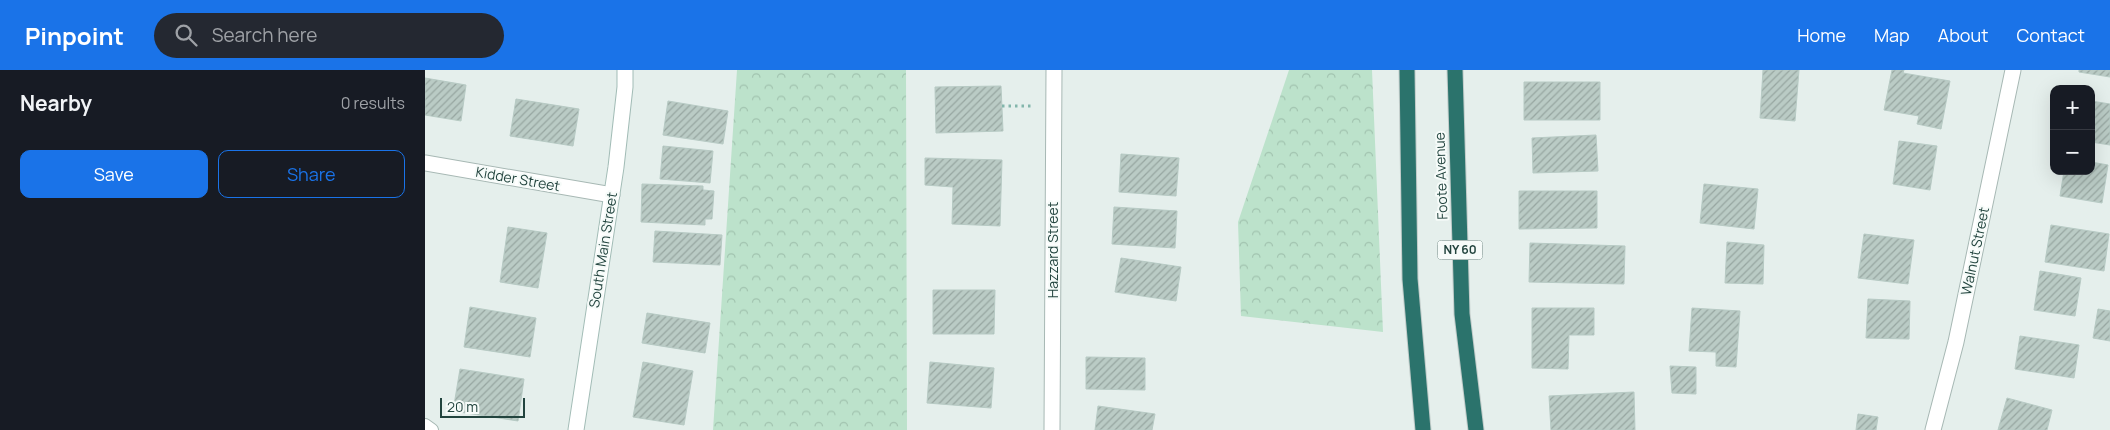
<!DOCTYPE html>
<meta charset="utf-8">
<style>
body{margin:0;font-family:Manrope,sans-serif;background:#242831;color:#f1f3f6}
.controls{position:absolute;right:15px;top:15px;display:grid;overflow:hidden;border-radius:10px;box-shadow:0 5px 20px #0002}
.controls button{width:45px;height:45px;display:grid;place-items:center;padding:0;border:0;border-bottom:1px solid #363941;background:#171b24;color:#f1f3f6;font:25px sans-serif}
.scale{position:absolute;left:15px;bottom:12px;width:85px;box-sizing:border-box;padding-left:5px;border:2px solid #22443e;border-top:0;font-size:14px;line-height:18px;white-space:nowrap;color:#22443e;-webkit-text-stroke:4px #f6fbf9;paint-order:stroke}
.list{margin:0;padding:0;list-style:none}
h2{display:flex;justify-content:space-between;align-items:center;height:65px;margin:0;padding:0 20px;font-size:21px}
h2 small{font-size:16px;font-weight:400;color:#9ea1a6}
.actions{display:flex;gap:10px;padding:15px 20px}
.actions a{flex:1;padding:11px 0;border:1px solid #1a73e8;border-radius:10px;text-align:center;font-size:18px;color:#1a73e8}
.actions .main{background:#1a73e8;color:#fff}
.icon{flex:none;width:28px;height:28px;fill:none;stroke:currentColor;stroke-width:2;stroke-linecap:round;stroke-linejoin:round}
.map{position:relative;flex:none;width:1685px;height:360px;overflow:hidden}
header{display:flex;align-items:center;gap:30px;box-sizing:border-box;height:70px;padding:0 25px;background:#1a73e8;color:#fff}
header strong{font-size:24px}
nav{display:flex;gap:28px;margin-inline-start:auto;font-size:18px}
.search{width:350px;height:45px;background:#242831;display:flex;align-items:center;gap:12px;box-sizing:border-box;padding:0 18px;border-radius:28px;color:#9ea1a6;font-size:19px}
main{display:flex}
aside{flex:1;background:#171b24}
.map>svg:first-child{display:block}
.forest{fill:url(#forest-crowns)}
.building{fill:url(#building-hatch);stroke:#b7cac4}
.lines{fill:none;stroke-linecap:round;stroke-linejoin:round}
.lane-casing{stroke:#a7b8b4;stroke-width:14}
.street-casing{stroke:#a7b8b4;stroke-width:17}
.secondary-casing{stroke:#a2bcb6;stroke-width:17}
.highway-casing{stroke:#c1cbc9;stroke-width:17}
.path{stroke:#83b6ab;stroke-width:3;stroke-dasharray:2.5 4;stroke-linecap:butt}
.lane{stroke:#fff;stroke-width:12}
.street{stroke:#fff;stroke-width:15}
.secondary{stroke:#fff;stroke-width:15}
.highway{stroke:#2b736c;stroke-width:15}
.labels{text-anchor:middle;stroke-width:4;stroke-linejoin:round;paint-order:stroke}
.shield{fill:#f6fbf9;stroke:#627b76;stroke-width:1}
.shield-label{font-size:12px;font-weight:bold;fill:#22443e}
.street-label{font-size:14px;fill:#22443e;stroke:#f6fbf9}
</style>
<header>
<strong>Pinpoint</strong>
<div class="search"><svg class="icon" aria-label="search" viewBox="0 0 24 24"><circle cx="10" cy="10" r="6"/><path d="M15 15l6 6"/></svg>Search here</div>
<nav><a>Home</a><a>Map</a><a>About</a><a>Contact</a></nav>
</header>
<main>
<aside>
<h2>Nearby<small>0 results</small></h2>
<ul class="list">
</ul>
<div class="actions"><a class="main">Save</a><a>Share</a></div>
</aside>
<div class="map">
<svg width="1685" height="360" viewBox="0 0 1685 360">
<defs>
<pattern id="forest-crowns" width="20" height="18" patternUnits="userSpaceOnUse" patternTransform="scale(1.25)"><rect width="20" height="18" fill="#bce2cb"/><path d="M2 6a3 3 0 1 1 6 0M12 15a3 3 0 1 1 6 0" fill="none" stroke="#a1c3af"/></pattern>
<pattern id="building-hatch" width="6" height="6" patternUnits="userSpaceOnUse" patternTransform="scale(1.25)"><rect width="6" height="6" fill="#bacbc5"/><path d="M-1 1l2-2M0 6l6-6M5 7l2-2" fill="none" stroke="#97a6a1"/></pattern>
</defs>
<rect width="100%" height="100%" fill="#e5efec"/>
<path class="forest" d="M312,0h169l1,360h-194z
M864,0h83l11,262 -142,-16 -3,-94z"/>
<path class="building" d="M1338,0h36l-4,51 -35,-3z
M1467,0h12l-1,3 47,8 -9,48 -24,-5 2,-8 -35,-6z
M1654,0h31v7l-31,-5z
M0,8l41,7 -5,36 -36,-6z
M1099,12h76v38h-76z
M576,16l2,45 -67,2 -1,-46z
M91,29l63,10 -6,37 -63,-10z
M243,31l60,10 -5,33 -60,-9z
M1666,31l19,3v41l-19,-3z
M1171,65l2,36 -65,2 -1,-35z
M1474,71l38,5 -7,44 -37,-6z
M238,76l50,5 -3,32 -50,-4z
M696,84l58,4 -3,38 -57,-4z
M500,88l77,2 -2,66 -48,-2 1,-37 -28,-2z
M1666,92l17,3 -6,38 -42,-7 4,-25h27z
M217,114l61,2v4l11,1 -2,28h-7v6l-64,-3z
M1279,114l54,5 -4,40 -54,-6z
M1094,121h78v37l-78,1z
M689,137l63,4 -2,37 -63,-4z
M1626,155l58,9 -5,37 -59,-9z
M83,157l39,6 -9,55 -38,-6z
M230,161l67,4 -2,30 -67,-3z
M1439,164l50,6 -6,44 -50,-6z
M1302,172l37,3 -1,39 -38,-1z
M1105,173l95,3 -1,38 -95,-2z
M696,188l60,9 -5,34 -61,-9z
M1615,201l41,7 -6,38 -41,-6z
M508,220h62l-1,44h-61z
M1443,229l42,2 -1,38 -43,-1z
M45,237l66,11 -6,39 -66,-10z
M1107,238h62v27h-25l-1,34 -36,-1z
M1267,238l48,3 -4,56 -20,-1v-14l-27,-1z
M1673,239l12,2v30l-17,-3z
M222,243l63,10 -5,30 -63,-10z
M1595,266l59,9 -5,33 -59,-9z
M661,287l59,1v32l-59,-1z
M218,292l50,9 -9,54 -51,-8z
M505,292l64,6 -3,40 -64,-5z
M1245,296l26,1v27l-24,-1z
M35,299l64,10 -6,42 -65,-10z
M1209,322l1,38h-84l-2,-34z
M1582,328l45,12 -5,20h-49z
M673,336l57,8 -3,16h-57z
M1433,344l20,3 -2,13h-20z"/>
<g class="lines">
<g class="lane-casing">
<path id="lane" d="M0,355l7,5"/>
</g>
<g class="street-casing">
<path id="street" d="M0,93l187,32
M627,360l2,-360
M1508,360l23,-88 57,-272"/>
</g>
<g class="secondary-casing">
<path id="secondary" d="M151,360l40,-263 9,-80v-17"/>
</g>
<g class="highway-casing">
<path id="highway" d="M982,0l3,209 13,151
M1030,0l7,244 14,116"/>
</g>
<path class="path" d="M577,36h30"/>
<use href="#lane" class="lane"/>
<use href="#street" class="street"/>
<use href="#secondary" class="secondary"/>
<use href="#highway" class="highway"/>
</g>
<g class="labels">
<rect class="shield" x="1012.5" y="170.5" width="45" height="19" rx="4"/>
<g class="shield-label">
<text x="1035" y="184">NY 60</text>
</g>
<g class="street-label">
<text transform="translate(1016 106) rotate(-92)" y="5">Foote Avenue</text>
<text transform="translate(93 109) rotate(10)" y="5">Kidder Street</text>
<text transform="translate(178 180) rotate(-81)" y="5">South Main Street</text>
<text transform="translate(628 180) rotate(-90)" y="5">Hazzard Street</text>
<text transform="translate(1550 181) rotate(-78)" y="5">Walnut Street</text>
</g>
</g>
</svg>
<div class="controls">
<button>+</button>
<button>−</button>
</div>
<div class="scale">20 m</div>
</div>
</main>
